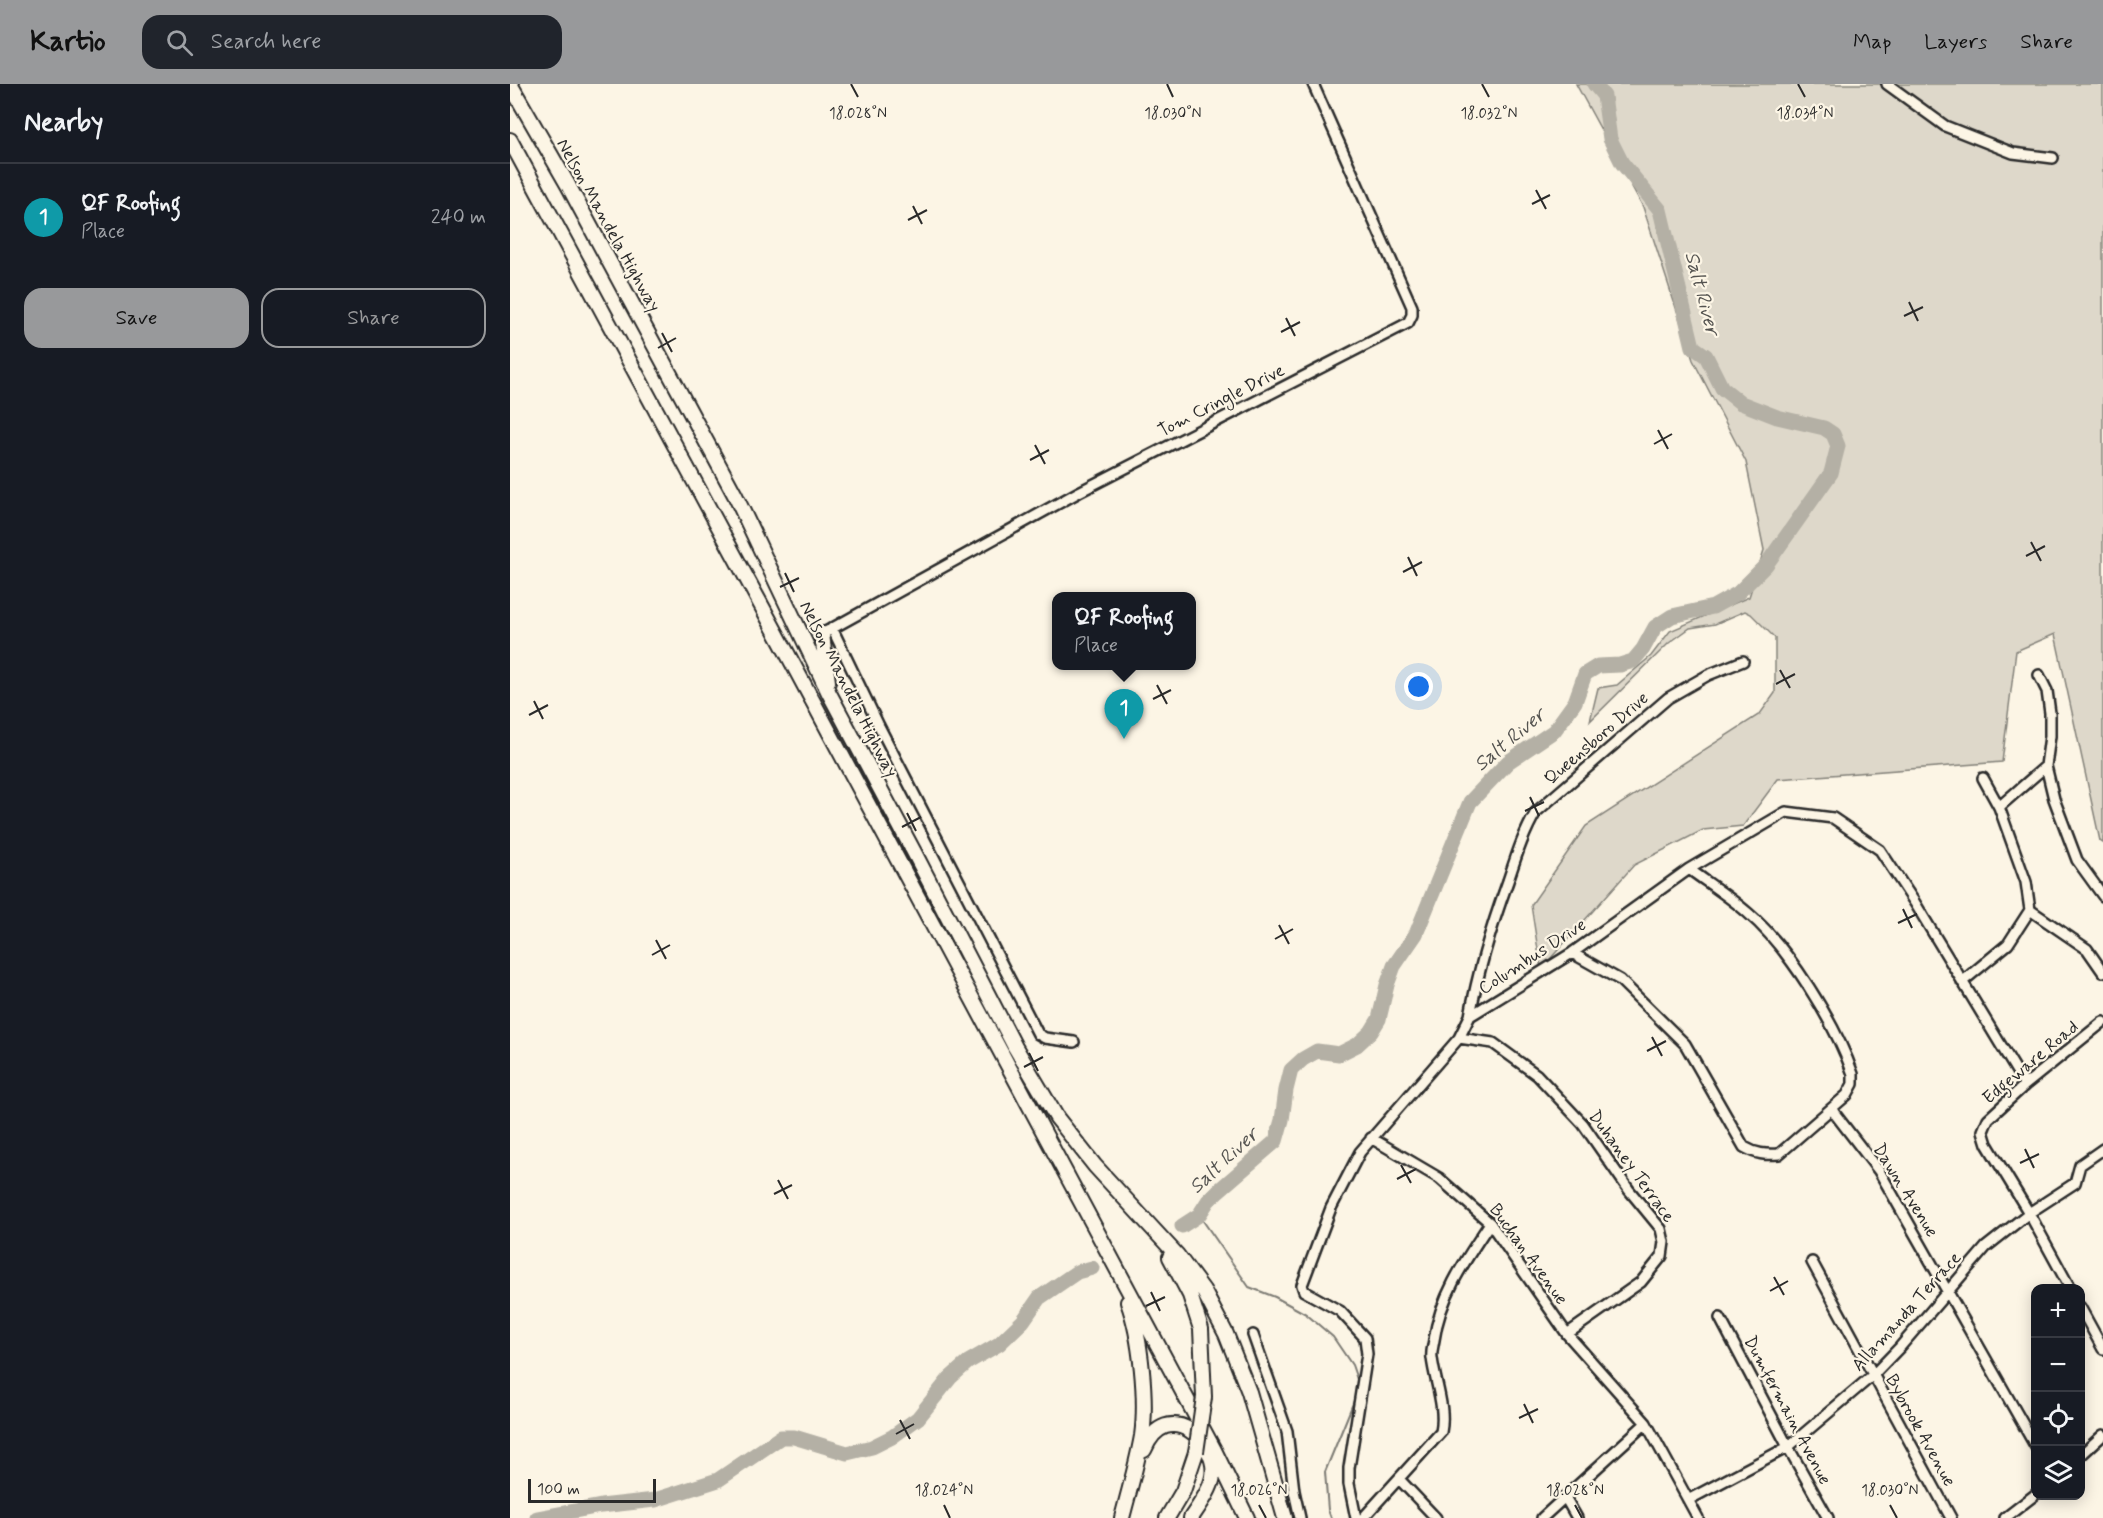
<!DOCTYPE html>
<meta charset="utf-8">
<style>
body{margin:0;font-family:Mynerve,sans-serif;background:#20242c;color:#f1f3f6}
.controls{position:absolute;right:18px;bottom:18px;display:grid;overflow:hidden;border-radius:12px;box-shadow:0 3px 15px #0003}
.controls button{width:54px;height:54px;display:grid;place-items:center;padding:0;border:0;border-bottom:2px solid #363941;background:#171b24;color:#f1f3f6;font:30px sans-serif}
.scale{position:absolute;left:18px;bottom:15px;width:128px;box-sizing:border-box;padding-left:6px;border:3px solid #2b2b2b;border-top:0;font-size:16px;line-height:21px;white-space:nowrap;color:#2b2b2b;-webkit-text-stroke:4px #fcf5e5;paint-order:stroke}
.you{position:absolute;left:909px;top:603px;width:21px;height:21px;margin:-15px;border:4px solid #fff;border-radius:50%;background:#1a73e8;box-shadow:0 0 0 9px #1a73e833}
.badge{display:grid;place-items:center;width:39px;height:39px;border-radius:50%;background:#98999b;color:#fff;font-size:20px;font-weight:700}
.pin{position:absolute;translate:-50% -50px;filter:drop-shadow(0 2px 3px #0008)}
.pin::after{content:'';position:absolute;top:32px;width:21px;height:18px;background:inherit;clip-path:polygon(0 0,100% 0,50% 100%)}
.popup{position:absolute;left:542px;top:508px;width:144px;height:78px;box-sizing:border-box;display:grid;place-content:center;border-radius:12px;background:#171b24;filter:drop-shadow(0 2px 4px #0005);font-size:20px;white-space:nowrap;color:#9ea1a6}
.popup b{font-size:22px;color:#f1f3f6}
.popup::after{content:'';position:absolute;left:50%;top:100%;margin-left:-12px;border:12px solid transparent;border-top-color:#171b24}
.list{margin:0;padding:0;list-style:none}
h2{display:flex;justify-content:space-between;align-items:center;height:78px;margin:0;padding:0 24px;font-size:26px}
h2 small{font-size:20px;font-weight:400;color:#9ea1a6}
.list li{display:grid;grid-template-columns:39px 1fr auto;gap:18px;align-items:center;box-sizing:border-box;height:108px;padding:0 24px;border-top:2px solid #363941}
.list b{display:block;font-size:22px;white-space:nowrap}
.list p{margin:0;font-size:20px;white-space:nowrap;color:#9ea1a6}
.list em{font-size:20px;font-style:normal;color:#9ea1a6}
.actions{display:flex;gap:12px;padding:18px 24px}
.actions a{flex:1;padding:14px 0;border:2px solid #98999b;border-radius:18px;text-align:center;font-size:21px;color:#98999b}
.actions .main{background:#98999b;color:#111}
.icon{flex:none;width:33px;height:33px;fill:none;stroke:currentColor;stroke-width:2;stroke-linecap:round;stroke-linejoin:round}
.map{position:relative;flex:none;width:1593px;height:1434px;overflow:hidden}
header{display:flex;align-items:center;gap:36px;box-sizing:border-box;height:84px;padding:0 30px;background:#98999b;color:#111}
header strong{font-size:28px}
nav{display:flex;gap:33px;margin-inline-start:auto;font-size:21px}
.search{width:420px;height:54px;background:#20242c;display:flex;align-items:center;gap:15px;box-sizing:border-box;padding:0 21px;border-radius:18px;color:#9ea1a6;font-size:22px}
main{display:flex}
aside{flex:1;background:#171b24}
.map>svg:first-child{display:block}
.green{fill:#ded8ca;stroke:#84827a;stroke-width:1.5}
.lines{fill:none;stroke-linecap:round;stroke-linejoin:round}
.stream{stroke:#7d7b74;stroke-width:2}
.river{stroke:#b4b0a5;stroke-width:15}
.minor-casing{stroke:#2b2b2b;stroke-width:14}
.highway-casing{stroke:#2b2b2b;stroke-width:18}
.minor{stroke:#fcf5e5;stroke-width:9}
.highway{stroke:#fcf5e5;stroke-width:14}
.highway-bridge-casing{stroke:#2b2b2b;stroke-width:18;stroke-linecap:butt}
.highway-bridge{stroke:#fcf5e5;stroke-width:14}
.ticks{fill:none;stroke:#2b2b2b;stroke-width:2}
.labels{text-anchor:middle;stroke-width:4.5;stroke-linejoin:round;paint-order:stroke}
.street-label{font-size:18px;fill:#2b2b2b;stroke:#fcf5e5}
.water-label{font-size:20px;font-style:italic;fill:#545350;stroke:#fcf5e5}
.ticks-label{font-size:15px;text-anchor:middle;fill:#2b2b2b;stroke:#fcf5e5;stroke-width:4.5;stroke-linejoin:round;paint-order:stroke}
</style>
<header>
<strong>Kartio</strong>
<div class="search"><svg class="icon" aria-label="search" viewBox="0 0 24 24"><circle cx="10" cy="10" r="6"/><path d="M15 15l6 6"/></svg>Search here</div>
<nav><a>Map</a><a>Layers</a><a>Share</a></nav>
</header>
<main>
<aside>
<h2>Nearby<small></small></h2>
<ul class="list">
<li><span class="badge" style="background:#0f9aa8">1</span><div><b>QF Roofing</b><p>Place</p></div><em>240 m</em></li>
</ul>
<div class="actions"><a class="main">Save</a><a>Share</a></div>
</aside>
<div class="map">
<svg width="1593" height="1434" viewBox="0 0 1593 1434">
<rect width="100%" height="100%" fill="#fcf5e5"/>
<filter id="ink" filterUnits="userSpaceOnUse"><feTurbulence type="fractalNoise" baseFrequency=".0167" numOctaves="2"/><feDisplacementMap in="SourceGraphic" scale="12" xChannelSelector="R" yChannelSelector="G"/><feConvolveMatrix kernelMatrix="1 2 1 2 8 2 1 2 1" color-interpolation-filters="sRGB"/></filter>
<g filter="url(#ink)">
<path class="green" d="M1066,0h527v759l-3,-2 -45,-207 -39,17 -14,111 -224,17 -35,47 -40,4 -69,35 -93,104 -10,-64 55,-79 174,-112 15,-21v-55l-24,-24 -6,-3 -30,13 -25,4 -21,15 -79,78 8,-33 19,-3 34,-29 19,-25 79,-34 15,-47 -18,-88 -53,-102 -50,-153z"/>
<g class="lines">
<path class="stream" d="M689,1131l50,72 26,10 31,17 27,23 19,28 7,20
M821,1434l-3,-8 -3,-38 31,-76"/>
<path class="river" d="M672,1142l17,-11 9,-14 10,-10 58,-50 6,-21 4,-30 5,-20 12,-11 14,-8 22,3 18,-9 14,-13 8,-13 8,-34 7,-19 22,-32 54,-132 38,-40 46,-31 21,-29 10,-28 13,-8 22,-1 13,-4 10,-12 12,-22 17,-11 41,-9 25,-14 28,-28 65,-92 7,-27 -5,-12 -9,-6 -47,-11 -36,-14 -19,-15 -16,-32 -13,-9 -33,-137 -38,-47 -12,-24 -6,-43 -10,-12
M27,1434l64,-12 54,-6 63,-20 63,-43h13l53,16 25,-6 20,-10 26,-19 32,-40 18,-16 31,-18 24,-23 16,-23 38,-26 15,-4"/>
<g class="minor-casing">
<path id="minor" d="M1377,0l58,42 68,27 40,5
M322,544l47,98 159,308 7,4 29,4
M312,550l257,-142 329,-169 4,-8v-8l-99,-223
M1529,591l8,16 3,22v23l-4,30 8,33 23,61 26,36
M1489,723l47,-41
M1520,826l57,39 16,23
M1062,869l48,27 65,64 59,103c12,7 21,8 35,7l68,-59 6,-11v-10c-18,-51 -64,-126 -105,-161 -18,-16 -40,-30 -59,-44
M1452,898l46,-38 22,-34 -4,-28 -27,-75 -16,-29
M960,932c8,-46 22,-91 38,-135 8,-24 15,-47 28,-69l132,-114 40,-23 35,-14
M949,954l34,5 44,32 46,49 46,66 32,39 3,13 -2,14 -21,26 -74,52
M1322,1026l47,61 157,276
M861,1054l68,40 51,45 77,111 79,89 52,95
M1302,1178l139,256
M1560,1204l-41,-75 -42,-69 -4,-13 5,-12 37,-34 78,-63
M1570,1223l23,42
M1210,1234l68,129 40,71
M743,1251l34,96 7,60 6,27
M1570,1372l23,-21
M889,1395l37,39
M1055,1413l12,21
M1178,1416l100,-53 85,-72 27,-28 86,-100 43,-34 46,-30 5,-18 23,-16
M846,1434l-7,-34v-16l18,-114 -2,-16 -25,-27 -36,-20 -2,-6 29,-77 29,-56 99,-114 11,-22 102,-63 117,-84 97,-57 47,6 47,32 35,53 110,182
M853,1434l78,-86c5,-25 -6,-49 -9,-74 -1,-6 1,-12 2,-18 6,-44 32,-81 56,-117
M1032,1434l104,-95
M1495,1434l31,-24"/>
</g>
<g class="highway-casing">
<path id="highway" d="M0,0l58,101 167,310 94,198 86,161 100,193 42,71 38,48 82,89 26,35 23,44 23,58 36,126
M0,56l277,513 427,797 33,68
M312,550l6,48
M660,1173l20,38 11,34 3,68
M634,1366c23,-55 75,-7 69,26 -2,14 -14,30 -22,42
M612,1434c7,-27 15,-54 20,-82 5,-36 -1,-99 -14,-134
M657,1434l16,-27 13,-39"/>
</g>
<use href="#minor" class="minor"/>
<use href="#highway" class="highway"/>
<g class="highway-bridge-casing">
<path id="highway-bridge" d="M686,1368l8,-55"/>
</g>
<use href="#highway-bridge" class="highway-bridge"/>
</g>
</g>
<path class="ticks" d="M341,0l7,13M657,0l6,13M972,0l7,13M1288,0l7,13M1026,106l10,19M1022,120l18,-9M403,122l9,18M398,136l19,-10M1399,218l9,19M1394,232l19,-9M776,234l9,18M771,248l19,-10M152,249l10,19M148,264l18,-10M1148,346l10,19M1144,360l18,-10M525,361l10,19M520,376l19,-10M1521,458l10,19M1516,472l19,-10M898,473l9,19M893,488l19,-10M275,489l9,19M270,503l19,-9M1270,586l10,18M1266,600l19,-10M647,601l10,19M643,615l18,-9M24,617l9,18M19,631l19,-10M1020,713l9,19M1015,727l19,-9M397,729l9,18M392,743l19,-10M1393,825l9,19M1388,839l19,-9M769,841l10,19M765,855l18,-10M146,856l10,19M142,871l18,-10M1142,953l10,19M1137,967l19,-10M519,969l9,18M514,983l19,-10M1515,1065l9,19M1510,1079l19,-9M891,1081l10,18M887,1095l19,-10M268,1096l10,19M264,1110l18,-9M1264,1193l10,18M1260,1207l18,-10M641,1208l9,19M636,1222l19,-9M1014,1320l9,19M1009,1334l19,-9M390,1336l10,19M386,1350l18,-10M434,1421l6,13M749,1421l7,13M1065,1421l7,13M1380,1421l7,13"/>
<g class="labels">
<g class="street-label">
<text transform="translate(99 141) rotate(61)" y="6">Nelson Mandela Highway</text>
<text transform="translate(711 316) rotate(-27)" y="6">Tom Cringle Drive</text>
<text transform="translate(339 605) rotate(63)" y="6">Nelson Mandela Highway</text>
<text transform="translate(1086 654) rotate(-41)" y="6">Queensboro Drive</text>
<text transform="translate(1022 872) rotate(-33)" y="6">Columbus Drive</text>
<text transform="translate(1520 978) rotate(-40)" y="6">Edgeware Road</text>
<text transform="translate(1122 1082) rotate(54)" y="6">Duhaney Terrace</text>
<text transform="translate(1396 1106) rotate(58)" y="6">Dawn Avenue</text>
<text transform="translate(1019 1170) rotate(54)" y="6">Buchan Avenue</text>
<text transform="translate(1396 1227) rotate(-48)" y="6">Allamanda Terrace</text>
<text transform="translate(1278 1326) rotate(62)" y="6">Dumfermain Avenue</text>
<text transform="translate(1411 1346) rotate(61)" y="6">Bybrook Avenue</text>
</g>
<g class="water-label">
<text transform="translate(1193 209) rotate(75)" y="7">Salt River</text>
<text transform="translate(999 655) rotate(-40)" y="7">Salt River</text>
<text transform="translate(713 1076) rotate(-43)" y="7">Salt River</text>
</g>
</g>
<g class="ticks-label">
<text x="348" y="34">18.028°N</text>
<text x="663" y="34">18.030°N</text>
<text x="979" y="34">18.032°N</text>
<text x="1295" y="34">18.034°N</text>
<text x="434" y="1411">18.024°N</text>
<text x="749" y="1411">18.026°N</text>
<text x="1065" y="1411">18.028°N</text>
<text x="1380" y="1411">18.030°N</text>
</g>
</svg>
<div class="controls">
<button>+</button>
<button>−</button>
<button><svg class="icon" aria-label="locate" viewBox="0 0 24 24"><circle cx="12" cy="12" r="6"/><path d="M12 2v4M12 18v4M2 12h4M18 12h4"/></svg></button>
<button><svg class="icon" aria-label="layers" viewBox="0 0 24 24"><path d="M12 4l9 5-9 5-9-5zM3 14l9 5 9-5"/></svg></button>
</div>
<div class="scale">100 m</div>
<div class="you"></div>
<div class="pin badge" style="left:614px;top:655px;background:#0f9aa8">1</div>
<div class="popup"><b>QF Roofing</b>Place</div>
</div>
</main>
